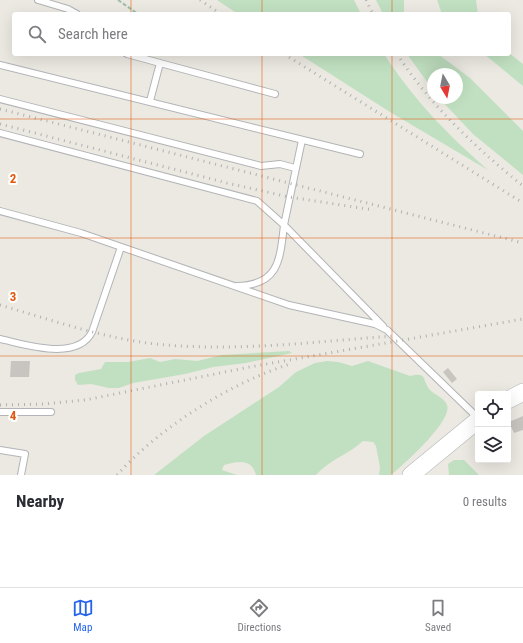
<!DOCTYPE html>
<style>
body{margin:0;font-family:"Roboto Condensed",sans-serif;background:#f2f2f3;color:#2b2b33}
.controls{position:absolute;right:12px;bottom:12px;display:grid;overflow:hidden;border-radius:4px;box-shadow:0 4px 16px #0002}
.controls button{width:36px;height:36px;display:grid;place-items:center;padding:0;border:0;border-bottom:1px solid #e1e1e2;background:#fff;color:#2b2b33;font:20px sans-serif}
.compass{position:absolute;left:427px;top:68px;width:36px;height:36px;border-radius:50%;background:#fff;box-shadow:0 4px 16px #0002;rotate:170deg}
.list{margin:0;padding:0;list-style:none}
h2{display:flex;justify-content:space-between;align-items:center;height:52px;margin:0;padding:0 16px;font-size:17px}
h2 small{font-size:13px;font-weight:400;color:#7c7c81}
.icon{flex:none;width:22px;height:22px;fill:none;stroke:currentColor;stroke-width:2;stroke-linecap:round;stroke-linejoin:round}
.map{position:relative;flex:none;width:523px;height:475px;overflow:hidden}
.search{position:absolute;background:#fff;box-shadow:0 4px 16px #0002;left:12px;right:12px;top:12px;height:44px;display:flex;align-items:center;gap:10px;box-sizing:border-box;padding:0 14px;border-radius:4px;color:#7c7c81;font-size:15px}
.sheet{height:112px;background:#fff}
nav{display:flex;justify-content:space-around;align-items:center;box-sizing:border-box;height:56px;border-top:1px solid #e1e1e2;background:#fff;font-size:11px;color:#7c7c81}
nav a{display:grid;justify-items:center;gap:2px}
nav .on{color:#2563eb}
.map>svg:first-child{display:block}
.green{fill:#c1e0c1}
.building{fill:#c8c5c0}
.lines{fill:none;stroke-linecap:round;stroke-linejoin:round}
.lane-casing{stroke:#b2b4b7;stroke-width:8}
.secondary-casing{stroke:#b3b6ba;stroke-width:18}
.path{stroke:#9bc0a6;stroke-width:2;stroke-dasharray:4 2;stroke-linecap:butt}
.lane{stroke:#fff;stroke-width:6}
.secondary{stroke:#fff;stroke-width:17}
.rail{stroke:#b0b1b1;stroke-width:3;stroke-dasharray:1 5;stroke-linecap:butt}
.grid{fill:none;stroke:#e15910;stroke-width:1;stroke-opacity:0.55}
.grid-label{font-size:13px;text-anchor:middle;font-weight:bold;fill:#e15910;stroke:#fff;stroke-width:4;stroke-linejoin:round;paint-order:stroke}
</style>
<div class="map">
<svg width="523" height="475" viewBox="0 0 523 475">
<rect width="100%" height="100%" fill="#ebe9e1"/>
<path class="green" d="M217,0h137l7,14h-123z
M376,0h28v14h-21z
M437,0h39l2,14h-36z
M509,53l14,11v22l-39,-32z
M299,54h85c30,46 63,80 104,116l-98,-58z
M407,54h31l32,24 53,53v44l-50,-41 -34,-36h18v-24h-24v16z
M289,351l3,2 -46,10 -33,4 -28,7 -52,9 -14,5h-10l-18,-4 -13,1 -3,-5v-5l4,-2 22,-4 4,-7h23l22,-4 10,4 15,-3 22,2 25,-6z
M327,361l11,1 14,4 16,-5 42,15c17,-4 12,3 19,13 5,6 15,8 18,16 6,16 -44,60 -56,70h-12l1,-8 -4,-21 -3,-4 -10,-1c-15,14 -33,18 -47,34h-60c-4,-17 -19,-14 -32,-10l-2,5 15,5h-83l50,-39 75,-49 17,-15 19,-9z
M454,460h10l15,15h-30l-1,-11z"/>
<path class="building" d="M11,361h19l-1,16h-19z
M448,368l9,11 -5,4 -9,-11z
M523,416v14l-9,3 -5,-11z"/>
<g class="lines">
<g class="lane-casing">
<path id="lane" d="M38,0l30,9 9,5
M127,54l33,9 -10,38
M160,63l115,31
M0,65l360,89
M0,99l261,67 19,-2 15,4
M0,133l257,68 27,24c-4,35 -5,60 -47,61
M302,140l-18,85 99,101
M0,211l81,22 208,72 86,19 12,6 91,88
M0,339c24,5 77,23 92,-7l29,-85
M0,412h51
M0,450l25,4 -4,21"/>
</g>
<g class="secondary-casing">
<path id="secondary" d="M508,400l15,-8
M411,475l67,-55"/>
</g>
<path class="path" d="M118,0l20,14"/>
<use href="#lane" class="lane"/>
<use href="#secondary" class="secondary"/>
<path class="rail" d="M200,0l21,14
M366,0l7,14
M284,54l239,149
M397,54c34,52 78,93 126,132
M0,109l523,134
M0,124l227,59 62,14 85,13
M0,305c48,14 97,31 147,38 81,10 165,-1 246,-7
M0,405l44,-1 41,-4 170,-34 268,-47
M117,475c42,-47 113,-92 173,-111"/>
</g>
<path class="grid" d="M131,0v14M262,0v14M392,0v14M131,54v421M262,54v421M392,54v421M0,119h523M0,238h523M0,356h523"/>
<g class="grid-label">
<text x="13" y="183">2</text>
<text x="13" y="301">3</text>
<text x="13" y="420">4</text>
</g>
</svg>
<div class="controls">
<button><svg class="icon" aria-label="locate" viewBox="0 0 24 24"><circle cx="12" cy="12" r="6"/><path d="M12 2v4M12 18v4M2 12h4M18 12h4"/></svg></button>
<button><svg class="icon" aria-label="layers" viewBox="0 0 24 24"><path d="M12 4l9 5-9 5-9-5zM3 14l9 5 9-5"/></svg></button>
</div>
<svg class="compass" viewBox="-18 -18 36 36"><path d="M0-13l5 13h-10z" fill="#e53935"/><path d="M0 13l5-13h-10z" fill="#7c7c81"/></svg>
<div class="search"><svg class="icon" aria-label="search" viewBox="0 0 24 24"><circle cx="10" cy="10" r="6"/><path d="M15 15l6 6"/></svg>Search here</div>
</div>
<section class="sheet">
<h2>Nearby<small>0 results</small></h2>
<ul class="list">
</ul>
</section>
<nav>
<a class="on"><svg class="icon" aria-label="map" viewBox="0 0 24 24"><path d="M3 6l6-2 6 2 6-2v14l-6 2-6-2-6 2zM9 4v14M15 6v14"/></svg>Map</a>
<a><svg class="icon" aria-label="directions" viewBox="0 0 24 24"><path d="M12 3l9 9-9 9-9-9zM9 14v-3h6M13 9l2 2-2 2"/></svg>Directions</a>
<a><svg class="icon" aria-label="saved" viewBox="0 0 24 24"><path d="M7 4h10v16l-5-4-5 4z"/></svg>Saved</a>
</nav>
